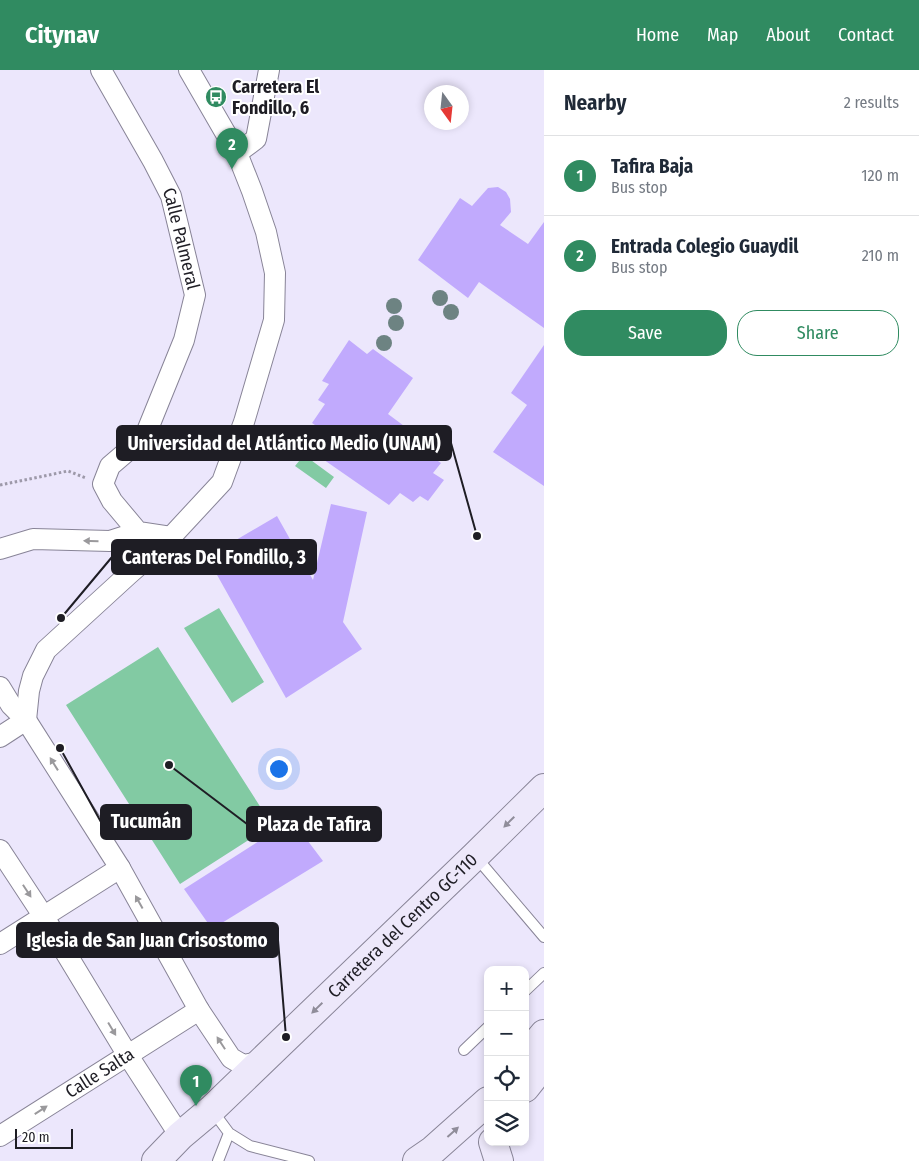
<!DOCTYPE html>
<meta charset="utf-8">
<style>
body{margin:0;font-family:"Fira Sans Condensed",sans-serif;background:#f6f6f7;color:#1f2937}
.controls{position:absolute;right:15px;bottom:15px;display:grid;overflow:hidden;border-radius:10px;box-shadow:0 2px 8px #0003}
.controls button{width:45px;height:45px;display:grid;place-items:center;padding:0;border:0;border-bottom:1px solid #e0e1e3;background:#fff;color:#1f2937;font:25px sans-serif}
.compass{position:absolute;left:424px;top:15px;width:45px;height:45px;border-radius:50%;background:#fff;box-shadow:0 2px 8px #0003;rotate:165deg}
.scale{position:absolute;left:15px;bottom:12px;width:58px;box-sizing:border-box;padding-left:5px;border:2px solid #1e1d24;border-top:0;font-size:14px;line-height:18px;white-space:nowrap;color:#1e1d24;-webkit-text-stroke:4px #fff;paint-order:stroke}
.you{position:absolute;left:278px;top:698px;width:18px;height:18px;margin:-12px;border:4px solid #fff;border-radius:50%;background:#1a73e8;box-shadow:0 0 0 8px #1a73e833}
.badge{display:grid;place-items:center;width:32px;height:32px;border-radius:50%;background:#308b61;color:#fff;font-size:16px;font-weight:700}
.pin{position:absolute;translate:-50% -41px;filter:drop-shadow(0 1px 2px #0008)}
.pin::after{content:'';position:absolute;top:26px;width:18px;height:15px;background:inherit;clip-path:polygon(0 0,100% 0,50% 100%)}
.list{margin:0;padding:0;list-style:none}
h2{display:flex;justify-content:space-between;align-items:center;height:65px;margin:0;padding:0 20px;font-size:21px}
h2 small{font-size:16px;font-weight:400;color:#747a83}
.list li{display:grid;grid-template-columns:32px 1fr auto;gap:15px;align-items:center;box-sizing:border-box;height:80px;padding:0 20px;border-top:1px solid #e0e1e3}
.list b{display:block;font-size:19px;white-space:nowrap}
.list p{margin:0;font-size:16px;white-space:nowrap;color:#747a83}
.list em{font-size:16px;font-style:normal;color:#747a83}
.actions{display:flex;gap:10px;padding:15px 20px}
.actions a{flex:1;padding:11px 0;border:1px solid #308b61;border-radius:20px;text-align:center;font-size:18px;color:#308b61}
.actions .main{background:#308b61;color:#fff}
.icon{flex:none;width:28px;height:28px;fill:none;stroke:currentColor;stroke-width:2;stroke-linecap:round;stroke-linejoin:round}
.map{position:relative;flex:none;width:544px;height:1091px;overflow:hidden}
header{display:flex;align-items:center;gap:30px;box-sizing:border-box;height:70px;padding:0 25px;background:#308b61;color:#fff}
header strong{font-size:24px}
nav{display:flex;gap:28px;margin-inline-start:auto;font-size:18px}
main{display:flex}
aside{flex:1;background:#fff}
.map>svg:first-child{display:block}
.green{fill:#82caa3}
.building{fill:#c1aafd}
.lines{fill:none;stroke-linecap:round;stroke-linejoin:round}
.lane-casing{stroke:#888497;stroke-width:12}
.street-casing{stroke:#888497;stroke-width:22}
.secondary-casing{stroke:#888497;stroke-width:30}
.path{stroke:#9d99a9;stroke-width:3;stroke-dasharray:2.5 2.5;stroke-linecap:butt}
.lane{stroke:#fff;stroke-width:10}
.street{stroke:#fff;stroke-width:20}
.secondary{stroke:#ede8fa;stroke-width:28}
.tree{fill:#6d8382}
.oneway{fill:#9a999c}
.oneway2{fill:#908d9a}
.labels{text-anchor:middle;stroke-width:4;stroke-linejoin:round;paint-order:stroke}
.poi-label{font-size:18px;font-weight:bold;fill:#1e1d24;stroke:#fff;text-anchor:start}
.street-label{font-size:18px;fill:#1e1d24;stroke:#fff}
.leader{fill:none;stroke:#1e1d24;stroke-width:2}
.callout-dot{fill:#1e1d24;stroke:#fff;stroke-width:2}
.callout{fill:#1e1d24;stroke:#1e1d24;stroke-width:2}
.callout-label{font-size:19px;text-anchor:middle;font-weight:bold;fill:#fff}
</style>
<header>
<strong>Citynav</strong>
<nav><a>Home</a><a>Map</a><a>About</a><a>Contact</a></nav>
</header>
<main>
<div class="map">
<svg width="544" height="1091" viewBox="0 0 544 1091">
<rect width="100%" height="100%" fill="#ece7fc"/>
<path class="green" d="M304,385l30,22 -8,11 -31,-22z
M219,538l45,74 -32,21 -48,-75z
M158,577l114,178 -92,59 -114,-179z"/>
<path class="building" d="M498,117l8,5 4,7 1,13 -11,13 28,19 16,-22v106l-65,-46 -11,16 -50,-38 42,-62 12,8 16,-18z
M349,270l18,14 6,-5 40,29 -25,36 43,32 -5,7 15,10 -8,10 11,7 -16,21 -8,-5 -7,6 -13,-9 -11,12 -85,-59 14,-19 -6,-4 13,-19 -7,-4 11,-16 -7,-3z
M544,275v141l-51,-34 34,-47 -16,-12z
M331,434l36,8 -24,110 19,27 -76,49 -79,-141 70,-41 36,64z
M292,750l31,41 -111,68 -28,-40z"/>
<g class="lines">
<g class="lane-casing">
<path id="lane" d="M476,787l68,80
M525,921l19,-18
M464,980l24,-23
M212,1040l17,23 21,13 59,15
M218,1091l11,-28"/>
</g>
<g class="street-casing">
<g id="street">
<path id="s1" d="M101,0l52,91 18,35 24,99 -11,45 -39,96 -35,30 -7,18 9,17 26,31 33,5"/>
<path d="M237,83l19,-14 13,-69"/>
<path d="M0,479l33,-10 77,2 28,-9"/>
<path d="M0,617l11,18 15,15 94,148 79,142 32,48 12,7 17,-3"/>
<path d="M26,650l3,-29 4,-15 13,-26 82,-75 43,-38 51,-55 22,-60 30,-102 1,-47 -9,-41 -14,-41 -15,-38 -48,-83"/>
<path d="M0,667l26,-17"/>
<path d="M0,780l44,67 83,137 53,82"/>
<path d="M0,874l120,-76"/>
<path id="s2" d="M0,1066l199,-126"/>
</g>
</g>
<g class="secondary-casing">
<g id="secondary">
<path d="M525,987l19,-23"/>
<path d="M525,1018l19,-24"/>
<path d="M493,1072l6,19"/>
<path id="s3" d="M156,1091l24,-25 31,-26 264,-254 69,-68"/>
<path d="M417,1091l16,-11 55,-49"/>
</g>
</g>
<path class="path" d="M0,415l68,-14 18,7"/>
<use href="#lane" class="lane"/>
<use href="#street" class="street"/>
<use href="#secondary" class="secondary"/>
</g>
<g class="tree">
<circle cx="440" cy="228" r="8"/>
<circle cx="394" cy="236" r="8"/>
<circle cx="451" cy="242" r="8"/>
<circle cx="396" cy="253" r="8"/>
<circle cx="384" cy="273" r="8"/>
</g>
<defs><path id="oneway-solid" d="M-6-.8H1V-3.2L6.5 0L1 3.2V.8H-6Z" transform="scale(1.25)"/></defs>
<g class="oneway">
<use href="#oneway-solid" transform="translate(91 471) rotate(-179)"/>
<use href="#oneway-solid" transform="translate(54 694) rotate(-122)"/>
<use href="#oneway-solid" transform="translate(27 821) rotate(57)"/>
<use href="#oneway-solid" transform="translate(139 832) rotate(-119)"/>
<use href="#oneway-solid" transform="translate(112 959) rotate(59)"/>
<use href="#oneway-solid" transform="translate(221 973) rotate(-123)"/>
<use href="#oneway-solid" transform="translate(41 1040) rotate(-33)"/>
</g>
<g class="oneway2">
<use href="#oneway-solid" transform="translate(509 752) rotate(135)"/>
<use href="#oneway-solid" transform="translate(317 938) rotate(136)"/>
<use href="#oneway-solid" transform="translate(453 1062) rotate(-42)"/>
</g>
<defs>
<g id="bus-disc" transform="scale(1.125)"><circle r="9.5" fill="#308b61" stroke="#fff"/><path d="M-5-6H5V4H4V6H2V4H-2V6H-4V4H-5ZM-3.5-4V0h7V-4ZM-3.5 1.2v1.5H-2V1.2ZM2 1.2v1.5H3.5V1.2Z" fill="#fff"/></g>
</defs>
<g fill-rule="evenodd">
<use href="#bus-disc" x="216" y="27"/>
</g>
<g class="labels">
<g class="poi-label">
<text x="232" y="23">Carretera El<tspan x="232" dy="21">Fondillo, 6</tspan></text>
</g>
<g class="street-label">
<text dy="6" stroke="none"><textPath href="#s1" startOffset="188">Calle Palmeral</textPath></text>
<text dy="6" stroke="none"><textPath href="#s3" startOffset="341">Carretera del Centro GC-110</textPath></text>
<text dy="6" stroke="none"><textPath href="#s2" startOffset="118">Calle Salta</textPath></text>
</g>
</g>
<path class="leader" d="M477 466L451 373M61 548L112 487M60 678L101 752M169 695L247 754M286 967L278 870"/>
<g class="callout-dot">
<circle cx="477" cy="466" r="5"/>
<circle cx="61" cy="548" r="5"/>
<circle cx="60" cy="678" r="5"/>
<circle cx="169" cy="695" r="5"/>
<circle cx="286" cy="967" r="5"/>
</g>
<g class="callout">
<rect x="117" y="356" width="334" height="34" rx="5"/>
<rect x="112" y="470" width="204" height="34" rx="5"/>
<rect x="101" y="735" width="90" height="34" rx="5"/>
<rect x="247" y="737" width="134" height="34" rx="5"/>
<rect x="17" y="853" width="261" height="34" rx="5"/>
</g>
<g class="callout-label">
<text x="284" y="380">Universidad del Atlántico Medio (UNAM)</text>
<text x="214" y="494">Canteras Del Fondillo, 3</text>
<text x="146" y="758">Tucumán</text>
<text x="314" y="761">Plaza de Tafira</text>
<text x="147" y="877">Iglesia de San Juan Crisostomo</text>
</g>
</svg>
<div class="controls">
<button>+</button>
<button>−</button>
<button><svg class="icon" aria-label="locate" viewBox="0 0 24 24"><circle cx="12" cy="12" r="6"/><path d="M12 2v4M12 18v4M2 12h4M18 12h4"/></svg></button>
<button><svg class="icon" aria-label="layers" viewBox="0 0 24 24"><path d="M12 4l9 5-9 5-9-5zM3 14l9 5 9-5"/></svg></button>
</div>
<svg class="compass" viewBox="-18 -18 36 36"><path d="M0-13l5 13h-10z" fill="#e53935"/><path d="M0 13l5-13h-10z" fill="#747a83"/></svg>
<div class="scale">20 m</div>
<div class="you"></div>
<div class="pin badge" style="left:196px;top:1036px">1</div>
<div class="pin badge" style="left:232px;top:99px">2</div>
</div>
<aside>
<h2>Nearby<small>2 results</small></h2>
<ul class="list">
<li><span class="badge">1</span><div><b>Tafira Baja</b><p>Bus stop</p></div><em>120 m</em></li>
<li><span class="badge">2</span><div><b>Entrada Colegio Guaydil</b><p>Bus stop</p></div><em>210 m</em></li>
</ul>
<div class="actions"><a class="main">Save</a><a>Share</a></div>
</aside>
</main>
